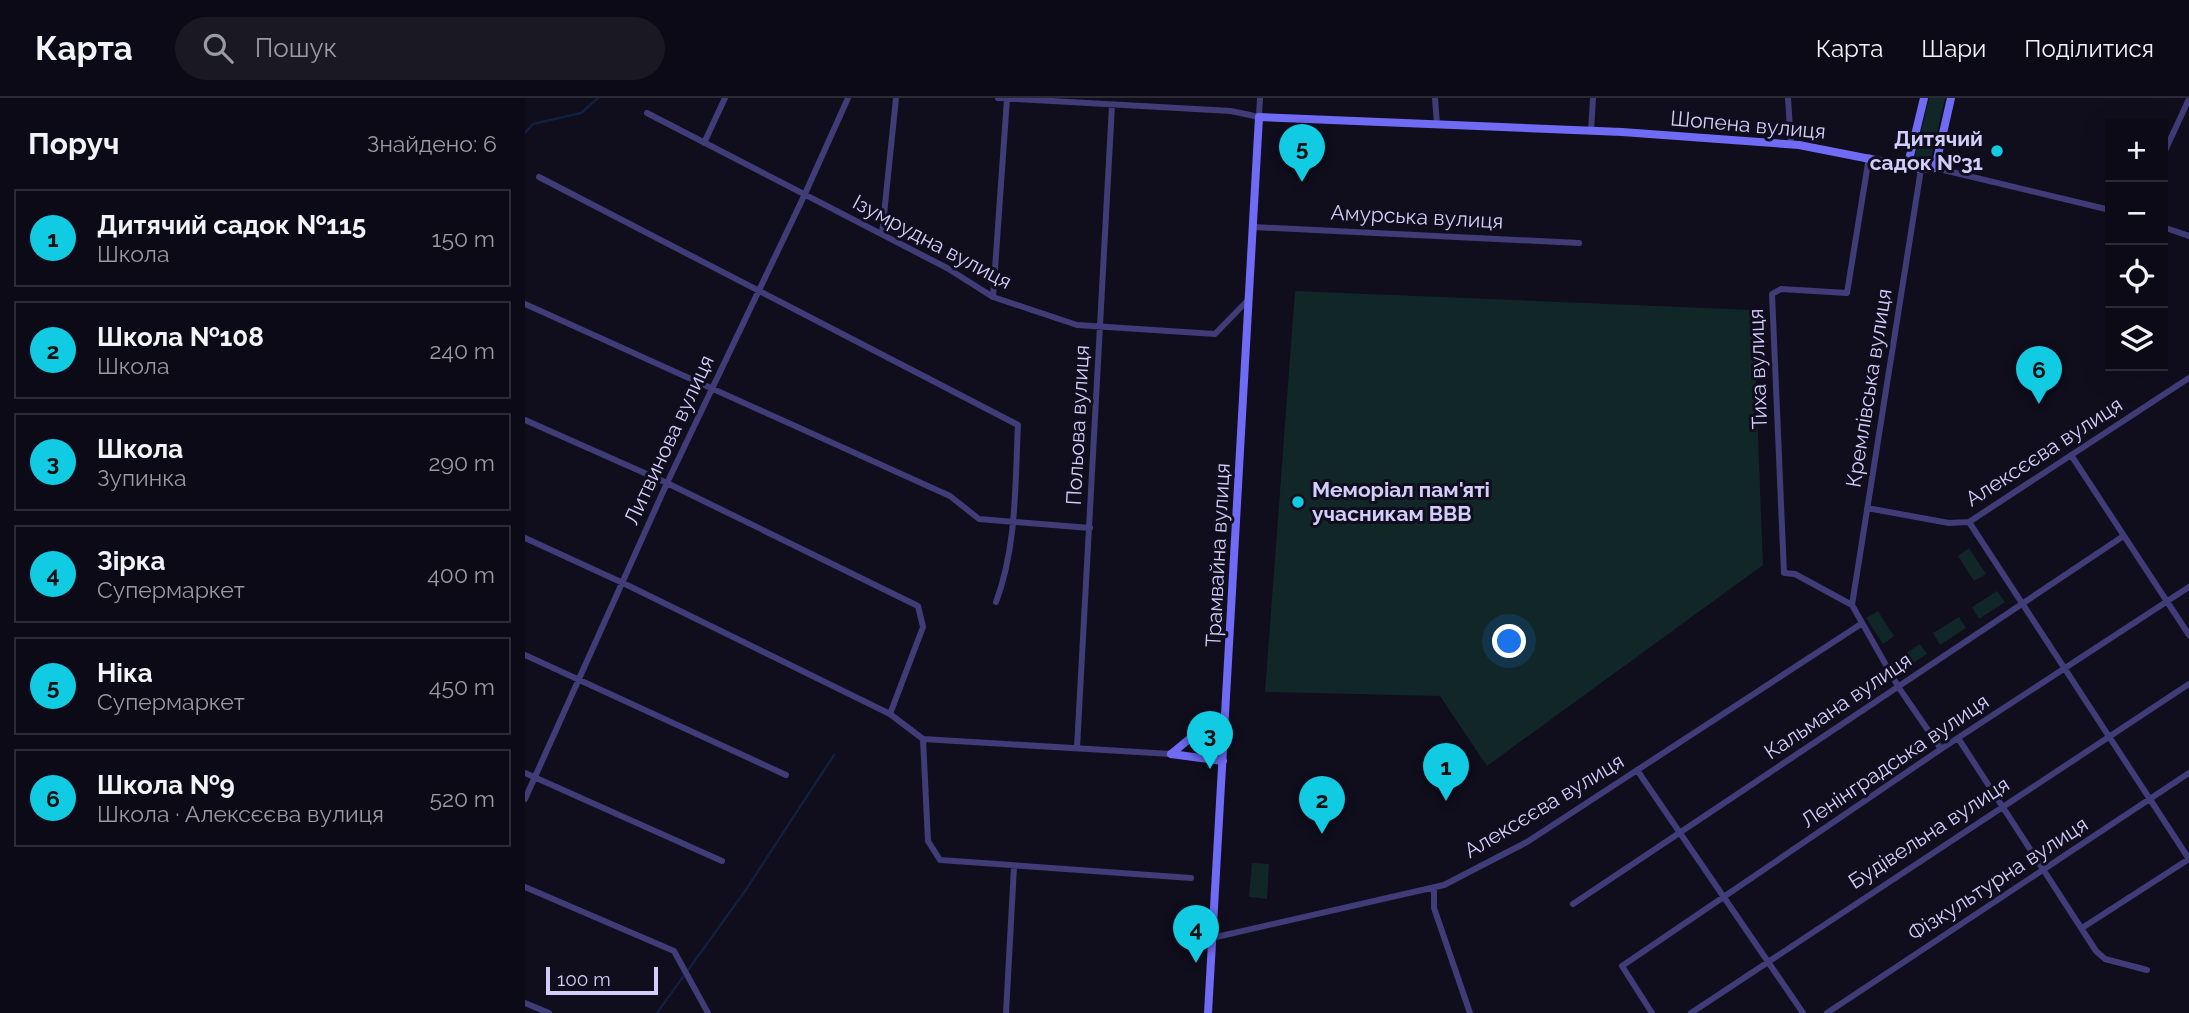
<!DOCTYPE html>
<html lang="uk">
<meta charset="utf-8">
<style>
body{margin:0;font-family:Raleway,sans-serif;background:#1a1823;color:#f1f3f6}
.controls{position:absolute;right:21px;top:21px;display:grid;overflow:hidden;border-radius:0px;box-shadow:0 7px 28px #0002}
.controls button{width:63px;height:63px;display:grid;place-items:center;padding:0;border:0;border-bottom:2px solid #2c2b35;background:#0c0a16;color:#f1f3f6;font:35px sans-serif}
.scale{position:absolute;left:21px;bottom:18px;width:112px;box-sizing:border-box;padding-left:7px;border:4px solid #d3cdfb;border-top:0;font-size:19px;line-height:24px;white-space:nowrap;color:#d3cdfb;-webkit-text-stroke:5px #100d1d;paint-order:stroke}
.you{position:absolute;left:985px;top:544px;width:24px;height:24px;margin:-18px;border:5px solid #fff;border-radius:50%;background:#1a73e8;box-shadow:0 0 0 10px #1a73e833}
.badge{display:grid;place-items:center;width:46px;height:46px;border-radius:50%;background:#11cbe3;color:#111;font-size:23px;font-weight:700}
.pin{position:absolute;translate:-50% -58px;filter:drop-shadow(0 2px 4px #0008)}
.pin::after{content:'';position:absolute;top:37px;width:24px;height:21px;background:inherit;clip-path:polygon(0 0,100% 0,50% 100%)}
.list{margin:0;padding:0;list-style:none}
h2{display:flex;justify-content:space-between;align-items:center;height:91px;margin:0;padding:0 28px;font-size:30px}
h2 small{font-size:23px;font-weight:400;color:#9a9aa1}
.list li{display:grid;grid-template-columns:46px 1fr auto;gap:21px;align-items:center;box-sizing:border-box;height:98px;margin:0 14px 14px;padding:0 14px;border:2px solid #2c2b35;border-radius:0px}
.list b{display:block;font-size:26px;white-space:nowrap}
.list p{margin:0;font-size:23px;white-space:nowrap;color:#9a9aa1}
.list em{font-size:23px;font-style:normal;color:#9a9aa1}
.icon{flex:none;width:38px;height:38px;fill:none;stroke:currentColor;stroke-width:2;stroke-linecap:round;stroke-linejoin:round}
.map{position:relative;flex:none;width:1664px;height:915px;overflow:hidden}
header{display:flex;align-items:center;gap:42px;box-sizing:border-box;height:98px;padding:0 35px;background:#0c0a16;border-bottom:2px solid #2c2b35}
header strong{font-size:33px}
nav{display:flex;gap:38px;margin-inline-start:auto;font-size:24px}
.search{width:490px;height:63px;background:#1a1823;display:flex;align-items:center;gap:18px;box-sizing:border-box;padding:0 24px;border-radius:38px;color:#9a9aa1;font-size:26px}
main{display:flex}
aside{flex:1;background:#0c0a16}
.map>svg:first-child{display:block}
.green{fill:#112626}
.lines{fill:none;stroke-linecap:round;stroke-linejoin:round}
.stream{stroke:#0f213f;stroke-width:2.5}
.street{stroke:#3f3c78;stroke-width:6}
.secondary{stroke:#706bf4;stroke-width:8}
.poi-dot{fill:#11cbe3;stroke:#100d1d;stroke-width:2.5}
.labels{text-anchor:middle;stroke-width:6;stroke-linejoin:round;paint-order:stroke}
.street-label{font-size:21px;fill:#d3cdfb;stroke:#100d1d}
.poi-label{font-size:21px;font-weight:bold;fill:#d3cdfb;stroke:#100d1d;text-anchor:end}
</style>
<header>
<strong>Карта</strong>
<div class="search"><svg class="icon" aria-label="search" viewBox="0 0 24 24"><circle cx="10" cy="10" r="6"/><path d="M15 15l6 6"/></svg>Пошук</div>
<nav><a>Карта</a><a>Шари</a><a>Поділитися</a></nav>
</header>
<main>
<aside>
<h2>Поруч<small>Знайдено: 6</small></h2>
<ul class="list">
<li><span class="badge">1</span><div><b>Дитячий садок №115</b><p>Школа</p></div><em>150 m</em></li>
<li><span class="badge">2</span><div><b>Школа №108</b><p>Школа</p></div><em>240 m</em></li>
<li><span class="badge">3</span><div><b>Школа</b><p>Зупинка</p></div><em>290 m</em></li>
<li><span class="badge">4</span><div><b>Зірка</b><p>Супермаркет</p></div><em>400 m</em></li>
<li><span class="badge">5</span><div><b>Ніка</b><p>Супермаркет</p></div><em>450 m</em></li>
<li><span class="badge">6</span><div><b>Школа №9</b><p>Школа · Алексєєва вулиця</p></div><em>520 m</em></li>
</ul>
</aside>
<div class="map">
<svg width="1664" height="915" viewBox="0 0 1664 915">
<rect width="100%" height="100%" fill="#100d1d"/>
<path class="green" d="M1404,0h16l-14,61 -7,4 -9,-6z
M770,193l458,19 10,255 -276,201 -47,-70 -175,-4z
M1444,450l17,26 -12,7 -16,-25z
M1472,493l8,11 -26,17 -7,-12z
M1353,513l16,25 -11,8 -17,-26z
M1434,519l7,11 -26,17 -7,-12z
M1395,546l7,10 -26,17 -6,-11z
M727,765l17,1 -2,35 -18,-2z"/>
<g class="lines">
<path class="stream" d="M0,35l8,-9 48,-11 17,-15
M132,915l88,-122 89,-136"/>
<path class="street" d="M473,0l233,13 28,6 1,-19
M910,0l2,26
M1263,0l3,46
M122,15l300,155 46,29 84,28 138,9 34,-35
M1066,33l2,-33
M179,45l21,-45
M1638,57l26,-56
M1410,70l175,42
M1396,71l-69,436 47,83 42,61
M14,79l479,248c-3,59 -1,121 -22,177
M728,129l326,16
M1638,129l26,9
M357,136l14,-136
M468,199l14,-198
M0,206l425,192 29,23 111,9
M0,322l142,63 251,123 5,21 -33,87
M1546,357l118,180
M1342,410l82,15 20,-1 220,-144
M1444,424l220,337
M0,440l98,45 267,131 33,25 248,15
M1327,507l-57,-31 -11,-1 -12,-279 9,-5 66,4 22,-136
M0,557l261,120
M1433,640l138,213 9,8 42,11
M398,641l5,102 12,19 251,18
M552,650l35,-643
M1112,672l166,243
M0,675l197,88
M0,701l142,-316 137,-287 44,-98
M0,789l149,64 34,62
M909,790v20l36,105
M1048,806l549,-367
M1557,830l107,-69
M687,840l232,-53 83,-43 334,-218
M0,905l24,10
M481,915l8,-146
M1127,915l-30,-47 319,-217 248,-162
M1166,915l498,-329
M1302,915l362,-240"/>
<path class="secondary" d="M1383,66l16,-66
M646,656l33,-27 21,-2
M646,656l52,7
M683,915l51,-896 363,15 177,13 122,24 14,-1 16,-70"/>
</g>
<g class="poi-dot">
<circle cx="1472" cy="53" r="7"/>
<circle cx="773" cy="404" r="7"/>
</g>
<g class="labels">
<g class="street-label">
<text transform="translate(1223 27) rotate(5)" y="7">Шопена вулиця</text>
<text transform="translate(892 119) rotate(3)" y="7">Амурська вулиця</text>
<text transform="translate(407 144) rotate(28)" y="7">Ізумрудна вулиця</text>
<text transform="translate(1233 271) rotate(-92)" y="7">Тиха вулиця</text>
<text transform="translate(1344 290) rotate(-81)" y="7">Кремлівська вулиця</text>
<text transform="translate(553 327) rotate(-87)" y="7">Польова вулиця</text>
<text transform="translate(144 342) rotate(-65)" y="7">Литвинова вулиця</text>
<text transform="translate(1519 354) rotate(-33)" y="7">Алексєєва вулиця</text>
<text transform="translate(693 457) rotate(-87)" y="7">Трамвайна вулиця</text>
<text transform="translate(1313 608) rotate(-34)" y="7">Кальмана вулиця</text>
<text transform="translate(1370 663) rotate(-34)" y="7">Ленінградська вулиця</text>
<text transform="translate(1019 708) rotate(-31)" y="7">Алексєєва вулиця</text>
<text transform="translate(1404 735) rotate(-33)" y="7">Будівельна вулиця</text>
<text transform="translate(1473 781) rotate(-33)" y="7">Фiзкультурна вулиця</text>
</g>
<g class="poi-label">
<text x="1458" y="48">Дитячий<tspan x="1458" dy="24">садок №31</tspan></text>
<text x="787" y="399" text-anchor="start">Меморіал пам'яті<tspan x="787" dy="24">учасникам ВВВ</tspan></text>
</g>
</g>
</svg>
<div class="controls">
<button>+</button>
<button>−</button>
<button><svg class="icon" aria-label="locate" viewBox="0 0 24 24"><circle cx="12" cy="12" r="6"/><path d="M12 2v4M12 18v4M2 12h4M18 12h4"/></svg></button>
<button><svg class="icon" aria-label="layers" viewBox="0 0 24 24"><path d="M12 4l9 5-9 5-9-5zM3 14l9 5 9-5"/></svg></button>
</div>
<div class="scale">100 m</div>
<div class="you"></div>
<div class="pin badge" style="left:921px;top:703px">1</div>
<div class="pin badge" style="left:797px;top:736px">2</div>
<div class="pin badge" style="left:685px;top:671px">3</div>
<div class="pin badge" style="left:671px;top:865px">4</div>
<div class="pin badge" style="left:777px;top:84px">5</div>
<div class="pin badge" style="left:1514px;top:306px">6</div>
</div>
</main>
